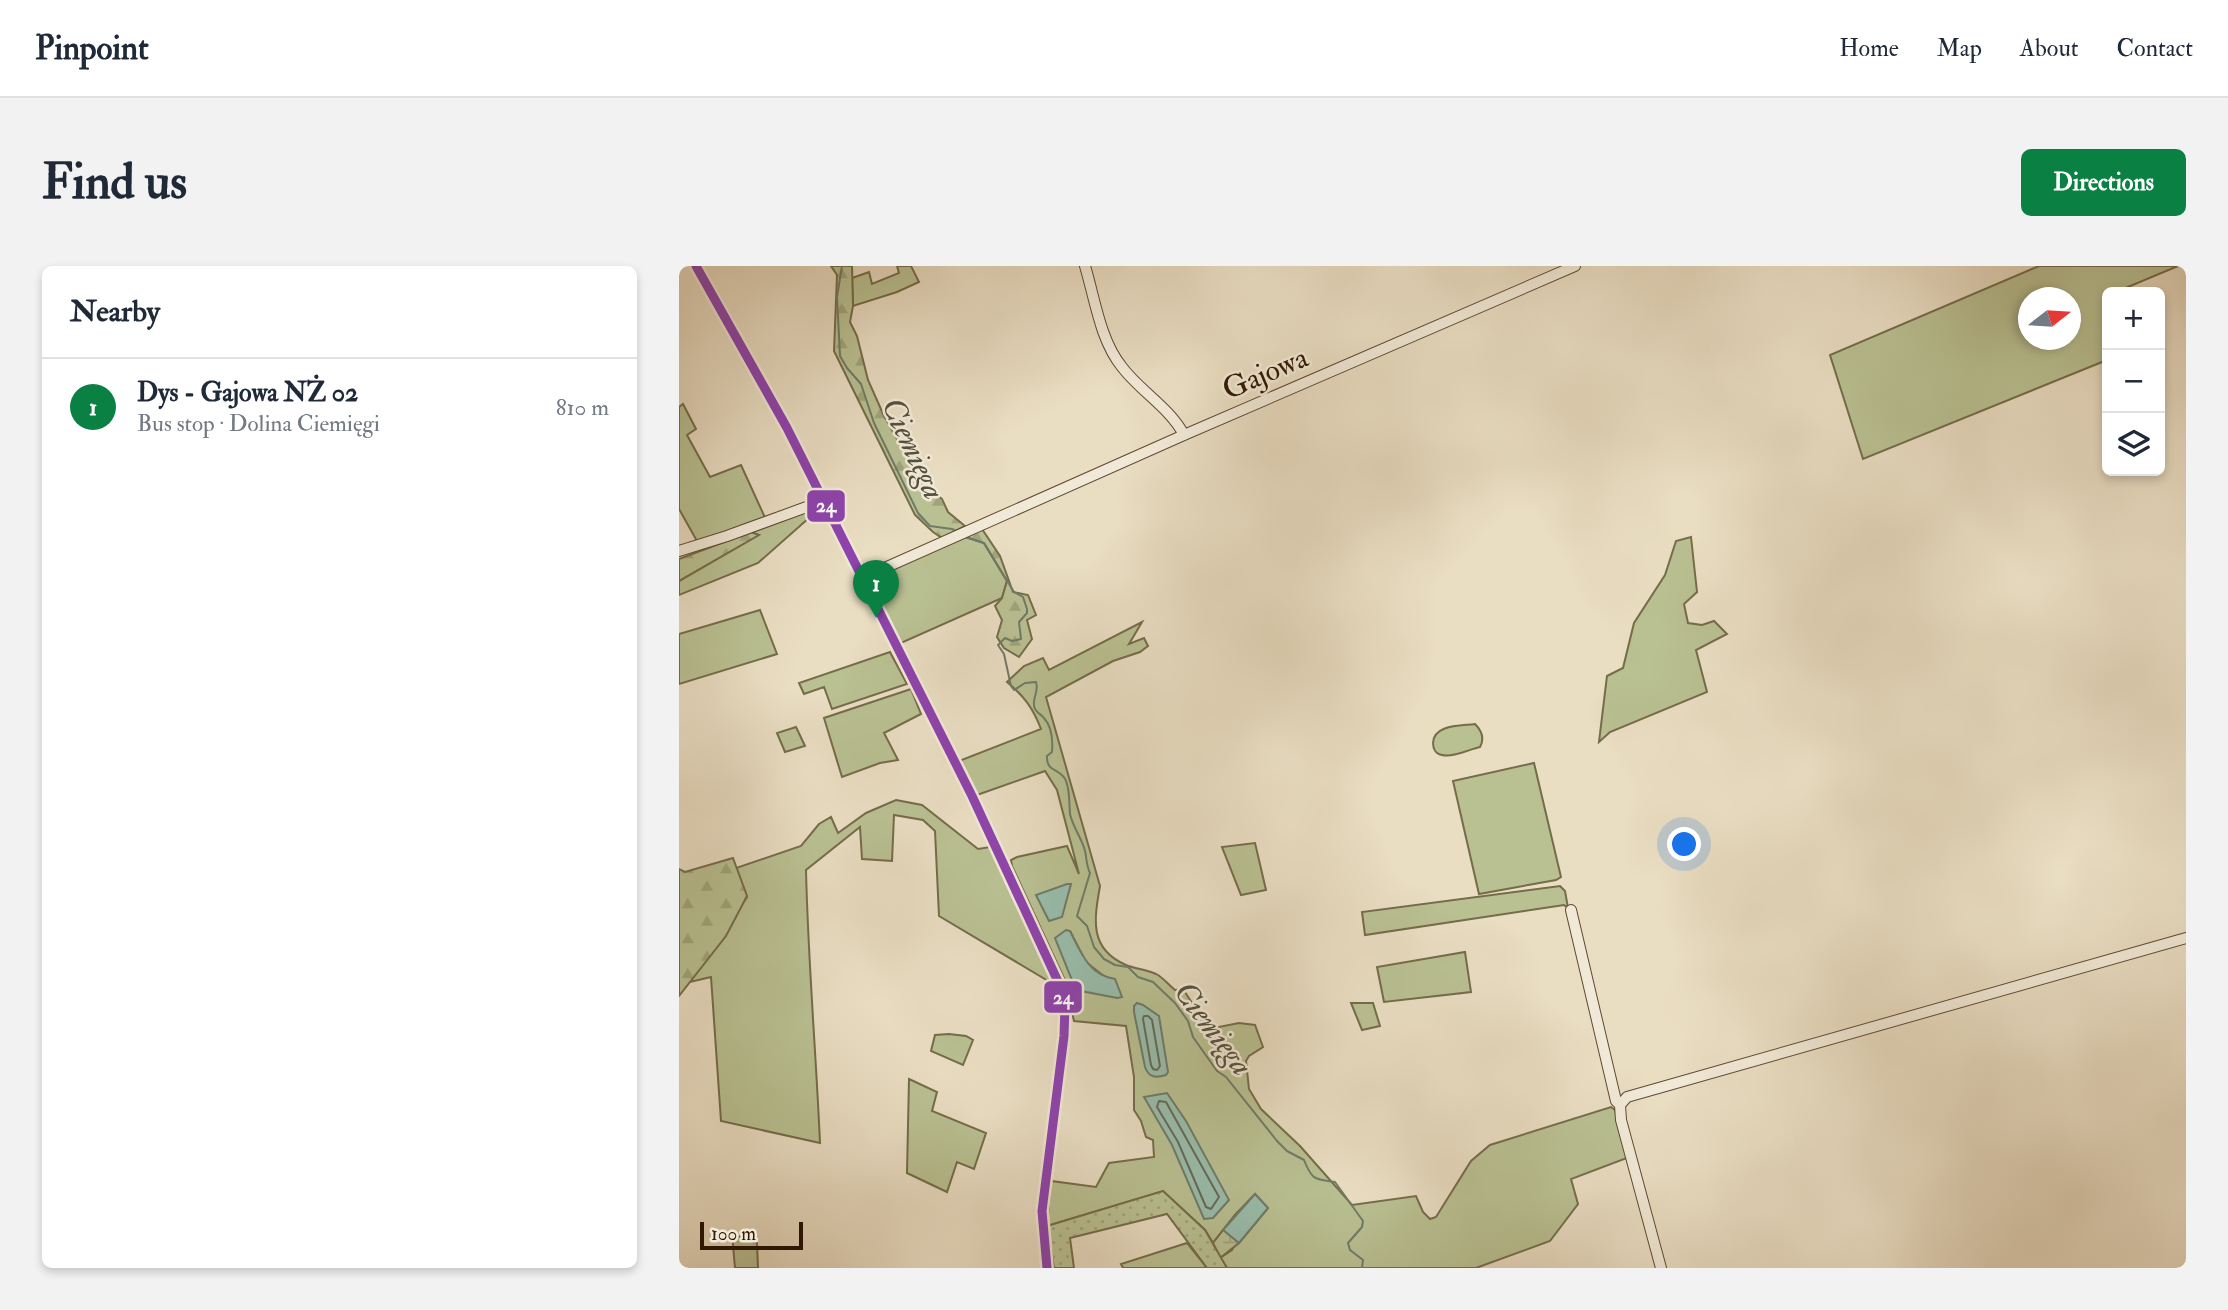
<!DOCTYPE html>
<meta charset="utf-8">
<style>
body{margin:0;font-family:"IM FELL Double Pica",serif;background:#f2f2f3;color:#1f2937}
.controls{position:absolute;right:21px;top:21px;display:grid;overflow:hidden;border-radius:10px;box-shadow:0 4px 10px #0003}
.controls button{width:63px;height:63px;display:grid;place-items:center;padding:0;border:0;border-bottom:2px solid #e0e1e3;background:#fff;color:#1f2937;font:35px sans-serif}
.compass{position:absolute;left:1339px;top:21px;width:63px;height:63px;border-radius:50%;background:#fff;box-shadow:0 4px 10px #0003;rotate:73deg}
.scale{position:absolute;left:21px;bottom:18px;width:103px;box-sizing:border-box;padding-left:7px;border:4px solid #311802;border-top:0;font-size:19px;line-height:24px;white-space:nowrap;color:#311802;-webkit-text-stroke:5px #f1e9d7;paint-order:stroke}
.you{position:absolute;left:1006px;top:579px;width:24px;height:24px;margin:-18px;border:5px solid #fff;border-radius:50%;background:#1a73e8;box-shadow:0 0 0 10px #1a73e833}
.badge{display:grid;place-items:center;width:46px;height:46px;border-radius:50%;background:#0b8043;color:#fff;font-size:23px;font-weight:700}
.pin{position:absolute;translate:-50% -58px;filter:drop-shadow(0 2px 4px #0008)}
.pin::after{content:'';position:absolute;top:37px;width:24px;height:21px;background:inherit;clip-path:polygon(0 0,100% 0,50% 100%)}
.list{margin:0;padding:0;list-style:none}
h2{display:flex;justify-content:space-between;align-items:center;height:91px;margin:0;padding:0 28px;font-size:30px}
h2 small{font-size:23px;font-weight:400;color:#747a83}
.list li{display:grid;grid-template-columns:46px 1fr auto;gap:21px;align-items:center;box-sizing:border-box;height:98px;padding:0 28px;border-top:2px solid #e0e1e3}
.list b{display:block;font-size:26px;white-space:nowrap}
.list p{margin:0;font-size:23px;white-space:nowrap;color:#747a83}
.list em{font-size:23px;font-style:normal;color:#747a83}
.icon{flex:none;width:38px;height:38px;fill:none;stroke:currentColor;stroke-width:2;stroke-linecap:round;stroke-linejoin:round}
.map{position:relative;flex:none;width:1507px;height:1002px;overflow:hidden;border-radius:10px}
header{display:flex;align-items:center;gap:42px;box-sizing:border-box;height:98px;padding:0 35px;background:#fff;border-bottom:2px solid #e0e1e3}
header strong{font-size:33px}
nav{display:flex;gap:38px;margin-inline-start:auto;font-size:24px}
.intro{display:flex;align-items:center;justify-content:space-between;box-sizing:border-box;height:168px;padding:0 42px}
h1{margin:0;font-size:49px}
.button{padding:18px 32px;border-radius:10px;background:#0b8043;color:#fff;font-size:24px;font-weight:700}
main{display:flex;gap:42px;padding:0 42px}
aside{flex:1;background:#fff;border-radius:10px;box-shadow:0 4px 10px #0003}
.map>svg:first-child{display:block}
.grass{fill:#b9c092;stroke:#756c4a;stroke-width:2;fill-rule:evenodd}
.forest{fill:url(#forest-firs);stroke:#756c4a;stroke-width:2}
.wetland{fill:url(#wetland-marsh);stroke:#756c4a;stroke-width:2}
.park{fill:url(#park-dots);stroke:#756c4a;stroke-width:2}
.water{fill:#99bdac;stroke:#6f7b68;stroke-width:2}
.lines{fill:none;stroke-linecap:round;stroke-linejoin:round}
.shore{stroke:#656a57;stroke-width:2}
.stream{stroke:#6f7b68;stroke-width:2}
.minor-casing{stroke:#5f4932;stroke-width:12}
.minor{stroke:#f1e9d7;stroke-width:10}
.bus-1-casing{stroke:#f1e9d7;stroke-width:14}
.bus-1{stroke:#8e44ad;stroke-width:9}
.labels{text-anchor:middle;stroke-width:5;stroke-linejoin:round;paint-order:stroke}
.street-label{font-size:30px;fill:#311802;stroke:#f1e9d7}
.water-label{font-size:32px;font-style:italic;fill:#55523e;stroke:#f1e9d7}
.line-badge{stroke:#f1e9d7;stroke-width:2.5}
.badge-label{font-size:19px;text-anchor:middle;font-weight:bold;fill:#fff}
</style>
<header>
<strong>Pinpoint</strong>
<nav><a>Home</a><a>Map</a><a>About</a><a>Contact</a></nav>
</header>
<div class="intro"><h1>Find us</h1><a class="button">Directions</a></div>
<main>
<aside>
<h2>Nearby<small></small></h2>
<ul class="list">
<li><span class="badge">1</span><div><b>Dys - Gajowa NŻ 02</b><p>Bus stop · Dolina Ciemięgi</p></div><em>810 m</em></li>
</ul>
</aside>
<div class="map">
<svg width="1507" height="1002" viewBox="0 0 1507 1002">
<defs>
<pattern id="forest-firs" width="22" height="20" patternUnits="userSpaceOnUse" patternTransform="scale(1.75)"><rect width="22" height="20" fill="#b9c092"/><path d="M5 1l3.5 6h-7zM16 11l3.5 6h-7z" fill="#a0a47c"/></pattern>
<pattern id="wetland-marsh" width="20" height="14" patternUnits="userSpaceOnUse" patternTransform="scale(1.75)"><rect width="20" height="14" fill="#b9c092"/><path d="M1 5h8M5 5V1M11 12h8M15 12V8" fill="none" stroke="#a0a47c"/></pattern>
<pattern id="park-dots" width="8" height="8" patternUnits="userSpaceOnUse" patternTransform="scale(1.75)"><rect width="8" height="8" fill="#b9c092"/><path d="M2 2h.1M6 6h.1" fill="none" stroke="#a0a47c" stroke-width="1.8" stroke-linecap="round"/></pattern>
</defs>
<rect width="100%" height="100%" fill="#e9ddc2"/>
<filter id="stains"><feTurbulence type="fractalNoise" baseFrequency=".00286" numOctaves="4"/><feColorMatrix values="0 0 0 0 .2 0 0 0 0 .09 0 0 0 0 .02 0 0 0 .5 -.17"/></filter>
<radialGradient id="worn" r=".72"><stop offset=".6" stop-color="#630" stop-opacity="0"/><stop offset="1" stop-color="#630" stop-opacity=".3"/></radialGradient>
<path class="grass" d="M218,0h14l8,16 -22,10 -44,14 -1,-28 17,-6 3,12 27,-11z
M1360,0h139l-62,26h-9v68l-244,99 -33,-104zM1350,32h42v42h-42z
M4,138l13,25 -9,6 23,42 31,-12 26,57 47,-23 4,11 -60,53 -79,32v-14l79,-46 -7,-3 -49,18 -23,-41v-102z
M287,271l18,6 23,38 -5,17 -101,45 -28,-56 2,-11z
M1012,271l6,55 -13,12 4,19 14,2 12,-4 13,13 -31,16 11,42 -97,40 -11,10 8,-66 16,-8 11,-45 31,-48 11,-34z
M81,344l17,44 -98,30v-50z
M463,356l-13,22 15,-6 4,8 -8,6 -27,9 -67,36 54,189c-6,34 -11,63 26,79 10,4 23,5 32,10 6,4 11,10 17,15l8,-1 26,40 30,-6 16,2 8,22 -14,9 -3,5 3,28 12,20 39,37 52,59 64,-9 7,16 7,7 6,-2 35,-56 19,-16 121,-38 4,3 12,48 -56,21 7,25 -28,37 -74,27h-249l-7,-10 12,-8 23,-55 -20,20 -22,28 -8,-13 -42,-39 -116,35 4,-45 45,6 13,-24 45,-6 -1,-17 -7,-3 -5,-16 -7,-11v-33l-8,-51 -52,-5 -10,-43 -52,-112 -1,-6 6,-3 50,-11 12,28 -22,-84 -12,-19 -68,24 -18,-34 82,-32c-8,-21 -17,-33 -34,-47l17,-16 19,-8 6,12zM391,665l16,31 19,15 -28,13 -8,-20z
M211,386l17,32 -75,25 -8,-22 -20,7 -5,-11z
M232,423l10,25 -37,19 14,27 -18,3 -38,14 -18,-59z
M796,458c7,7 10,14 5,23 -10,2 -27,11 -38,8 -6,-1 -9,-6 -9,-12 1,-19 28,-17 42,-19z
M117,461l9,19 -20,6 -8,-19z
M855,497l27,114 -5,3 -77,14 -26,-113z
M217,534l26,5 56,44 12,-2 65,138 -116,-69 -4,-85 -12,-11 -29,-5 -2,46 -30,-2 -2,-32 -54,43c2,91 10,182 14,273l-99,-22 -10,-144 -21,5 57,-85 -11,-29 65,-22 18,-22 12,-7 7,16 28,-20z
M576,577l11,47 -25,5 -19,-48z
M881,620l5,5 3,17 -4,-3 -199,30 -3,-23z
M786,686l6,40 -87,10 -7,-35z
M672,737h22l7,23 -18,4z
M270,768l17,2 7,4 -10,25 -32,-14 4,-16z
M230,813l28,13 -5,19 54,22 -12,36 -17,-7 -10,30 -40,-19z
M53,968l25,9 1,25h-23z
M508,977l20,25h-84l-2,-4z"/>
<path class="forest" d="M152,0h21l1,40 -3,16 7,14 11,44 16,36 34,60 24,23 6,13 17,14 -23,12 -9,-6 -18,-17 -81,-164 3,-76z
M303,263l18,27 13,36 15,3 8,20 -9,5 5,19 -13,18 -15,-9 -7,-11 5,-17 -7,-14 7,-8 5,-17 -23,-38 -18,-6z
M72,266l8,3 -80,46v-22z
M54,592l14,38 -21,40 -47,60v-127l6,3z"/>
<path class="wetland" d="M576,928l13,14 -29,35 -19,15 -7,-15 22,-28z"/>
<path class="park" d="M484,925l42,39 22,38h-20l-40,-54 -97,24 4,30h-20l-7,-42z"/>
<path class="water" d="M388,618h4l-9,33 -13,4 -13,-26z
M387,664l4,1c11,22 19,44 45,48l7,18 -5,1 -41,-8 -21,-52z
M458,737l6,2 16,11 9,56 -2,3c-10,3 -17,3 -21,-8l-11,-55v-6z
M488,827l19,28 43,79 -16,18 -9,1 -32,-74 -28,-48z
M576,928l13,14 -29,35 -16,-13z"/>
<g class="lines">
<path class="shore" d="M465,750h4l4,4 8,46 -3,4 -4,-1 -2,-4 -8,-46z
M480,835l7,1 53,95 -8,12 -5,-2 -28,-65 -21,-35z"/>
<path class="stream" d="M163,0l-5,31 3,59 7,12 14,16 13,39 44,90 12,13 22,3 6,3
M286,271l19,6 30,49 9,5 4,12v4l-8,9 2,17 -9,2 -7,-3 -7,7 6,9 7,32 3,4 11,-7 11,-1c3,10 -3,14 -2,23 0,7 6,8 10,13 8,9 9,22 8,34l-5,4c-1,17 14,12 19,25 4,9 3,23 4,33 3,14 12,24 15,37 2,8 1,14 5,22l-13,43 10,10 7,21 10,12 11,6 13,2 10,10 15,5 22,21 13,18 5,16 24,34 9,6 51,64 10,10 17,9c8,20 10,19 31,22l28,39 -1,6 -14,16 2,7 13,10 -1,8"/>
<g class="minor-casing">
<path id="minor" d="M17,0l91,162 185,368 89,192 4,18 -1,30 -22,175 5,57
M406,0c10,33 15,74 37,101 18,24 48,41 62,68
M0,285l48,-15 96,-35
M183,312l322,-143 391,-169
M892,644l45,191 4,4
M982,1002l-40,-148 -1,-15 7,-8 559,-159"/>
</g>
<use href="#minor" class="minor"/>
<g class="bus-1-casing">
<path id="bus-1" d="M17,0l91,162 185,368 89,192 4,18 -1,30 -22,175 5,57"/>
</g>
<use href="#bus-1" class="bus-1"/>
</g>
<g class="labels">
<g class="street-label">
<text transform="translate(586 107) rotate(-23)" y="10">Gajowa</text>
</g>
<g class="water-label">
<text transform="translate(235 182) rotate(65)" y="11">Ciemięga</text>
<text transform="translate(535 762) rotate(53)" y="11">Ciemięga</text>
</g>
</g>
<g class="line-badge">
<rect x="127" y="223" width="40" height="34" rx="7" fill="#8e44ad"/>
<rect x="364" y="714" width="40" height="34" rx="7" fill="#8e44ad"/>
</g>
<g class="badge-label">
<text x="147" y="246">24</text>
<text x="384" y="738">24</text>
</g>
<rect width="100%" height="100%" filter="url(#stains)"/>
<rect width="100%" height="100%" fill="url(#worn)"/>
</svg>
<div class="controls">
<button>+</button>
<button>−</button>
<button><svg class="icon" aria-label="layers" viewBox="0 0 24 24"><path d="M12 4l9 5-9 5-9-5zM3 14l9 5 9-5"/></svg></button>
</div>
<svg class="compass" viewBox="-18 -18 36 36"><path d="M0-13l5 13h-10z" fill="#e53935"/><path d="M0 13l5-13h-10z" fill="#747a83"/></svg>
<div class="scale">100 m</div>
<div class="you"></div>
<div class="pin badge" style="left:197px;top:352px">1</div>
</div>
</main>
